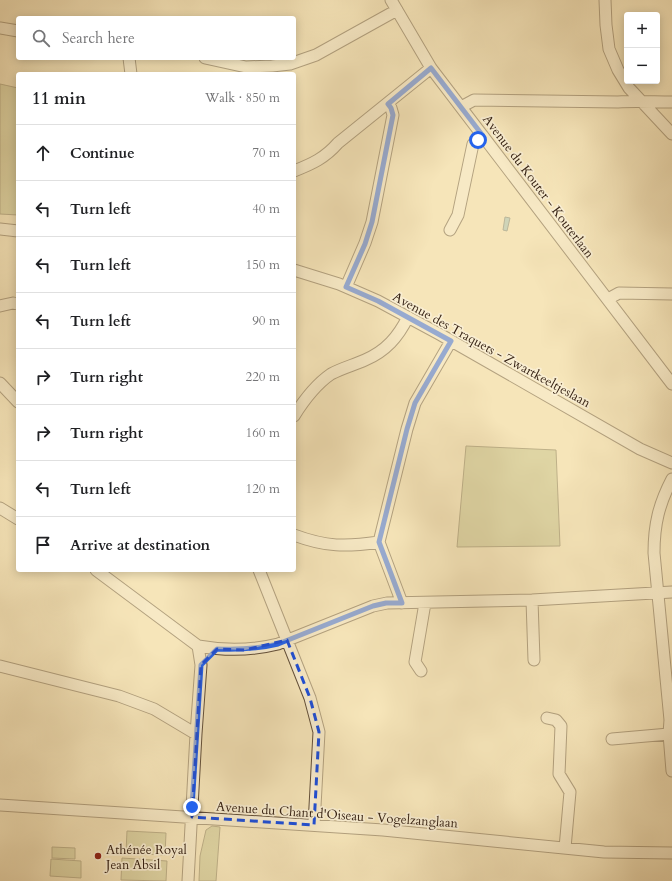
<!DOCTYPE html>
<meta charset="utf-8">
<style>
body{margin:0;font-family:Cardo,serif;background:#f2f2f2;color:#202124}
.controls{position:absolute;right:12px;top:12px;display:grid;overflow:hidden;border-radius:4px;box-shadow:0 2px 10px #0003}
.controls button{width:36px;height:36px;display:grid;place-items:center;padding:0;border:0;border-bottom:1px solid #e0e0e0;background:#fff;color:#202124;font:20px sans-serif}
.stop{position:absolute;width:12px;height:12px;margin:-9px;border:3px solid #2563eb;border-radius:50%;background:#fff}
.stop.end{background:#2563eb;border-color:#fff;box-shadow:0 1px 4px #0008}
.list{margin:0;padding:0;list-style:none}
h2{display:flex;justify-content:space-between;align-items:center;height:52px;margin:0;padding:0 16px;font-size:17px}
h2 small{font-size:13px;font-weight:400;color:#757577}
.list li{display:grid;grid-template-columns:26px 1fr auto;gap:12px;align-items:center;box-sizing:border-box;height:56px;padding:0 16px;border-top:1px solid #e0e0e0}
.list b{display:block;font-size:15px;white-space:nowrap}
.list em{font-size:13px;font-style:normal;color:#757577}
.icon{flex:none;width:22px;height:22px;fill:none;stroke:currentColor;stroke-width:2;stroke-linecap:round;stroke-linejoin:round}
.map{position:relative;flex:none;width:672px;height:881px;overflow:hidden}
.search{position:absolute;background:#fff;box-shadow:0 2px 10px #0003;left:16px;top:16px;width:280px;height:44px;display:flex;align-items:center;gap:10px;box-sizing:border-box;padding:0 14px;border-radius:4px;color:#757577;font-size:15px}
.panel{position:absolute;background:#fff;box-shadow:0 2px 10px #0003;left:16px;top:72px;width:280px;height:500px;border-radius:4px}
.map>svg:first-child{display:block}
.green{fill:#c4c28a;stroke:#7b704d}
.water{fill:#9ebeb5;stroke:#737e73}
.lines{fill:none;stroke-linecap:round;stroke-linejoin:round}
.minor-casing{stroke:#63503a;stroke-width:13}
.minor{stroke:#f9eed2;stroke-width:11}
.route{stroke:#2563eb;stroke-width:5}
.marked{fill:none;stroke:#1d4ed8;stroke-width:3;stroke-dasharray:8 5;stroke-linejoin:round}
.poi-dot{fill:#8f2418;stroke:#f9eed2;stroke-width:1.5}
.labels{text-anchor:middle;stroke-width:3.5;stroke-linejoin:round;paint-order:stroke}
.street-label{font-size:13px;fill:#321e10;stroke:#f9eed2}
.poi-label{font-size:13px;fill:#321e10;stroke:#f9eed2;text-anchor:start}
</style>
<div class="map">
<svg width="672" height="881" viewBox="0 0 672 881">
<rect width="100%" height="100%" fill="#f6e5b9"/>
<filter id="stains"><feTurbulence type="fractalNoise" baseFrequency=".005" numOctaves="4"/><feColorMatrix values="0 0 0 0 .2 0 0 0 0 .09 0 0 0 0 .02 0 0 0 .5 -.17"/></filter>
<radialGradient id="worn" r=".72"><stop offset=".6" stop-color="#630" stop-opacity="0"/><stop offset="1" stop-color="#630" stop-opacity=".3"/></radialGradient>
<path class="green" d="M0,84l18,4v127l-18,-1z
M466,446l90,4 4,96 -103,1z
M212,826l8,1 -4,54h-17l1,-25 6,-26z
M127,831l39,2 -1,22 -39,-2z
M52,847l23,1v11l-23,-1z
M122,858l45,3 -1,20 -45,-1z
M51,859l30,2v17l-31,-2z"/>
<path class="water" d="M505,217l5,1 -3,13 -4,-1z"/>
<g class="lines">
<g class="minor-casing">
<path id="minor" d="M391,0l40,68 241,316
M605,0l1,25 3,24 9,21 11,18 43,46
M0,28l18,3
M129,58l2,16
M205,58l41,9 26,-1 18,-2 26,-9 81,-45
M461,107l13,-7 144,2c18,-1 36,0 54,0
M294,171c18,-7 31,-13 44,-28l93,-75
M0,229l18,2
M450,230l8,-15 15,-71 10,-8
M294,270l45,14 39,17 63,34 199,114 32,14
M346,287l19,-44 7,-21 21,-107 -2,-7 -4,-4
M608,299l11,-6 53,1
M0,306l13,-3 5,1
M0,383l18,19
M294,416c10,-16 21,-31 37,-42 11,-6 23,-9 34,-14 21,-9 33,-23 43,-43
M672,479c-13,25 -18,45 -18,74l16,167 -1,14 3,37
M0,508l18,11
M294,535c32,12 52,12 85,7
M96,570l102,76c28,5 52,5 80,-2l95,-38 14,-3 145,-3 140,-8
M259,570l51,128 9,34 -5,93
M532,600l2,60
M402,603l-23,-61 28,-113 8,-26 36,-62
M0,666l119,30 35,13 42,25
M421,671l-6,-9 10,-59
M547,718l9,2 5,6 -2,48 11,18 -5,56
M612,739l57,-5
M0,805l383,25 221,22 68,1
M188,881l8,-147 5,-69 -3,-19"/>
</g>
<use href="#minor" class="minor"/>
</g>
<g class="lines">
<path class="route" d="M192,807l9,-142 16,-16c21,1 40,0 61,-5l95,-38 13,-3h16l-23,-61 28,-113 8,-26 36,-62 -73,-40 -32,-14 19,-43 7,-22 21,-107 -2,-7 -3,-4 43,-36 52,68 -5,4"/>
</g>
<path d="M0 0H672V881H0ZM287,640l23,58 9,34 -5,93 -122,-8 9,-152 16,-16 28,1z" fill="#f6e5b9" fill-opacity=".55" fill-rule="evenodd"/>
<path class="marked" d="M287,640l23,58 9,34 -5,93 -122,-8 9,-152 16,-16 28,1z"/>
<circle class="poi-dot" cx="98" cy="856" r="4"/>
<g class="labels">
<g class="street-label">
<text transform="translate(539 186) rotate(53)" y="5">Avenue du Kouter - Kouterlaan</text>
<text transform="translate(492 349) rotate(29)" y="5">Avenue des Traquets - Zwartkeeltjeslaan</text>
<text transform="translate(337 814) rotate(4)" y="5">Avenue du Chant d'Oiseau - Vogelzanglaan</text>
</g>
<g class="poi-label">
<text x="106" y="854">Athénée Royal<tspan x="106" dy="15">Jean Absil</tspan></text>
</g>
</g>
<rect width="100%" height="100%" filter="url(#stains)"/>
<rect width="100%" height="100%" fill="url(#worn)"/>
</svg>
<div class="controls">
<button>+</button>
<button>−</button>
</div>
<div class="stop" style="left:478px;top:140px"></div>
<div class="stop end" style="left:192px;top:807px"></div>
<div class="search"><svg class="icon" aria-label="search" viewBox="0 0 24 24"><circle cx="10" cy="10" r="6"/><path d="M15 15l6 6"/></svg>Search here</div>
<section class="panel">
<h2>11 min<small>Walk · 850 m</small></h2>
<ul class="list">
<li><svg class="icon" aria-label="ahead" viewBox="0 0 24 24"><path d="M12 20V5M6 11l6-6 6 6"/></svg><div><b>Continue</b></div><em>70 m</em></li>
<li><svg class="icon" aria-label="left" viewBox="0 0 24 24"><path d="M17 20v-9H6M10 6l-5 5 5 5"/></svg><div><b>Turn left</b></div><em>40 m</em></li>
<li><svg class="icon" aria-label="left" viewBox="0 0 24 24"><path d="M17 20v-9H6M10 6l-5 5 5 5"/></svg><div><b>Turn left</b></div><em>150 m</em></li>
<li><svg class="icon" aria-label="left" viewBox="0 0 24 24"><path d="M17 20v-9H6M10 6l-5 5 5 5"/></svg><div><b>Turn left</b></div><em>90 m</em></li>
<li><svg class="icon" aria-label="right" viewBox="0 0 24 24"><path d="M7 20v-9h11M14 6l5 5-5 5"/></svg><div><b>Turn right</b></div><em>220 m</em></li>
<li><svg class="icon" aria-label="right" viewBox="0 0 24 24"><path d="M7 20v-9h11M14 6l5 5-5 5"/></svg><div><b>Turn right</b></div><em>160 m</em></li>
<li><svg class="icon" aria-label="left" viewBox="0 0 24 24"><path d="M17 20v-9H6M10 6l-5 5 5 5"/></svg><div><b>Turn left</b></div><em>120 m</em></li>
<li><svg class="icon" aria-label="arrive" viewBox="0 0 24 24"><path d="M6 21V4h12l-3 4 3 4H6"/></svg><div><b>Arrive at destination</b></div></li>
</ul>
</section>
</div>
